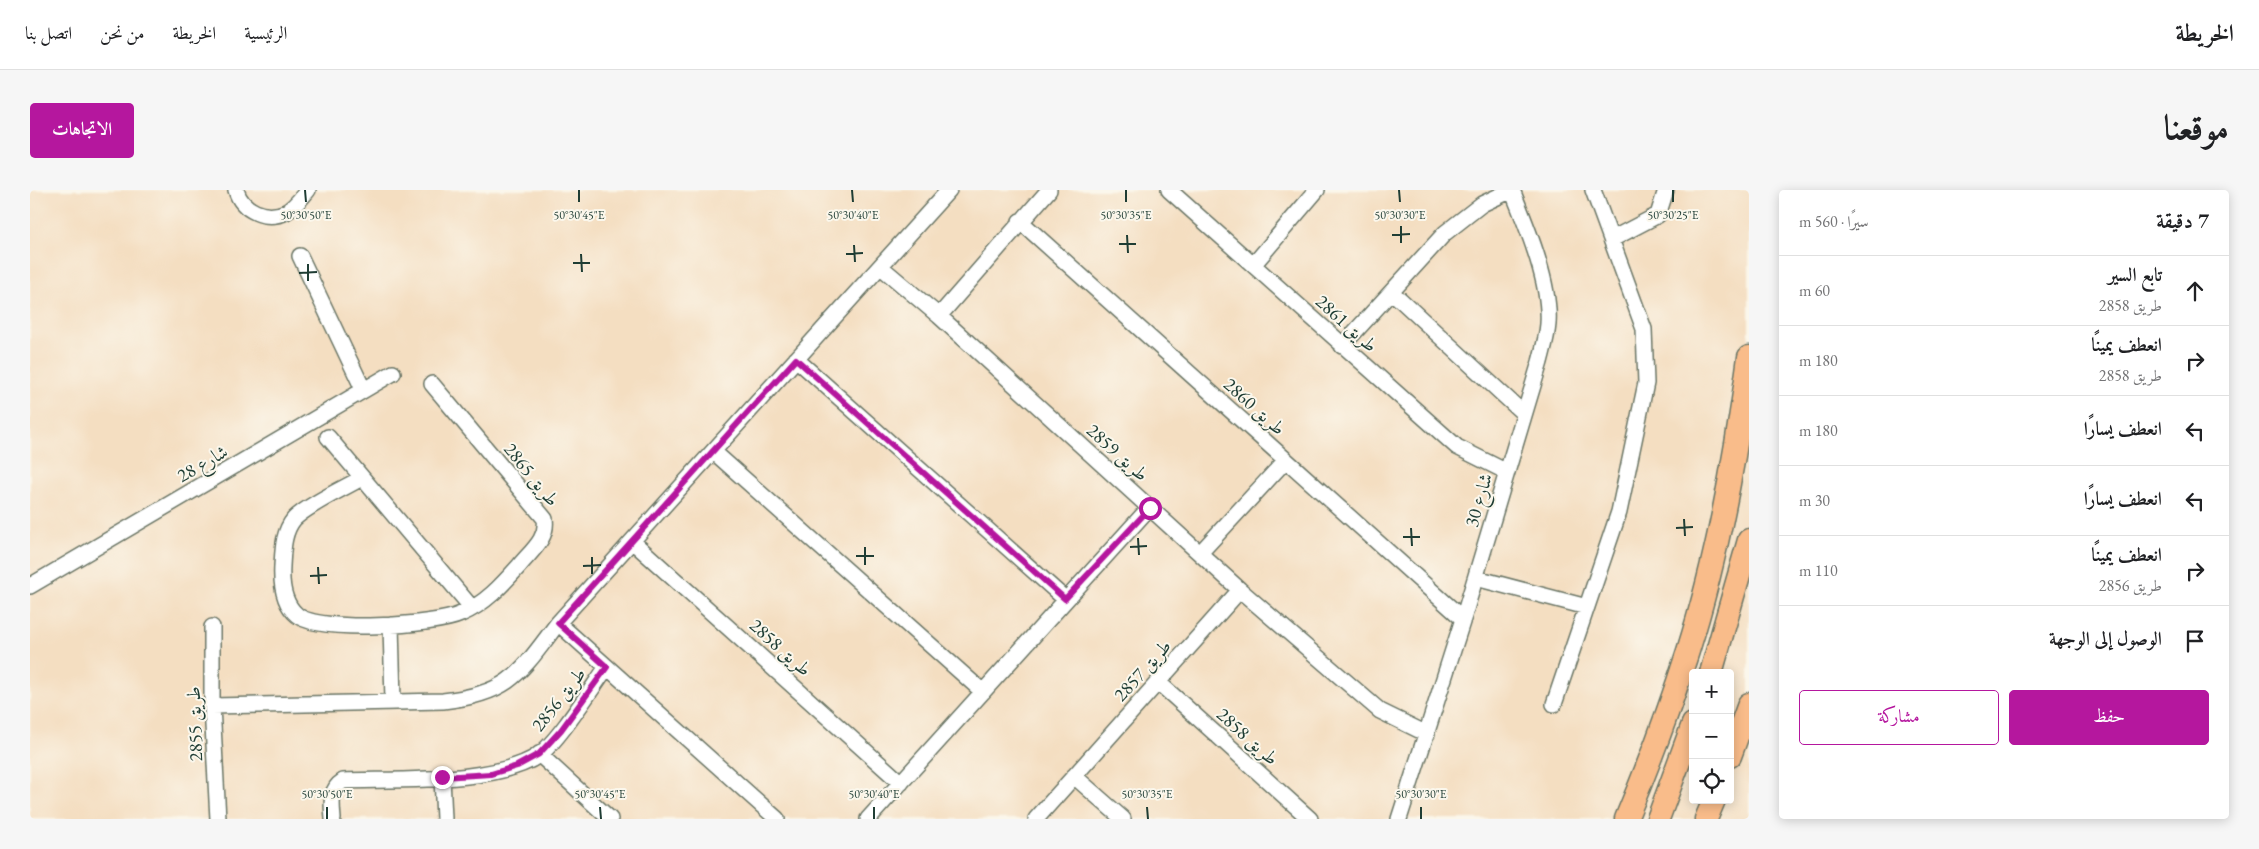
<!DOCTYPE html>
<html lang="ar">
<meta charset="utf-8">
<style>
body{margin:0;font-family:"EB Garamond",Amiri,serif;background:#f6f6f6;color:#202124;direction:rtl}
.controls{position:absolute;right:15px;bottom:15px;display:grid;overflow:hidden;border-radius:5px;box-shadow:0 2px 12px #0003}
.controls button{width:45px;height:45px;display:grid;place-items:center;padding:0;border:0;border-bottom:1px solid #e0e0e0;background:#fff;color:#202124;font:25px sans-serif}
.stop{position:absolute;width:15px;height:15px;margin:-11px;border:4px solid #b5179e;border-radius:50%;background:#fff}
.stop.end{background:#b5179e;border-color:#fff;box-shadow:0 1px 5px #0008}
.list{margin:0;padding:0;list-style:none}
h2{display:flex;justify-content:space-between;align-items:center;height:65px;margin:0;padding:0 20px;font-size:21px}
h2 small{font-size:16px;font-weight:400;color:#757577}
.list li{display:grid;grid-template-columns:32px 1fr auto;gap:15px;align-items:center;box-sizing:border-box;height:70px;padding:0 20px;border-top:1px solid #e0e0e0}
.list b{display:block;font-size:19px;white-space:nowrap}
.list p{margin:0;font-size:16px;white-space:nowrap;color:#757577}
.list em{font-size:16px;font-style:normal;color:#757577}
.actions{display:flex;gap:10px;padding:15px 20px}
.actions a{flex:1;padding:11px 0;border:1px solid #b5179e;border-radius:5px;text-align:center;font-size:18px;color:#b5179e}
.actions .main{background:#b5179e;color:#fff}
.icon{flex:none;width:28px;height:28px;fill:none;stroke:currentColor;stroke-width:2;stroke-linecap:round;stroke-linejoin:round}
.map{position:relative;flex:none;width:1719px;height:629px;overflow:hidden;direction:ltr;border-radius:5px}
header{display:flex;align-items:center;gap:30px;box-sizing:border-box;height:70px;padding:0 25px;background:#fff;border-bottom:1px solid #e0e0e0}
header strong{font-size:24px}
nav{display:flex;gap:28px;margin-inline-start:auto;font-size:18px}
.intro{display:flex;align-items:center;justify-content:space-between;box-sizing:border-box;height:120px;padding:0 30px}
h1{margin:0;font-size:35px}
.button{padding:12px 22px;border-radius:5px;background:#b5179e;color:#fff;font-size:18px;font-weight:700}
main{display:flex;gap:30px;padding:0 30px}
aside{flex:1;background:#fff;border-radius:5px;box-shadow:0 2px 12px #0003}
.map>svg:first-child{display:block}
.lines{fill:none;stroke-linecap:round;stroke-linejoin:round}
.minor-casing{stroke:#6a7565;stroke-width:18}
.highway-casing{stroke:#6a7565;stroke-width:25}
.minor{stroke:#fff;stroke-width:15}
.highway{stroke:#f9bc8a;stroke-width:22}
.route{stroke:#b5179e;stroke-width:6}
.ticks{fill:none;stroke:#1f3d34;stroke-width:2}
.labels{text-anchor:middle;stroke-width:4;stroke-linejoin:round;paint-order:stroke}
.street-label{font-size:19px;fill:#1f3d34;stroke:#fbf7ec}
.ticks-label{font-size:12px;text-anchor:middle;fill:#1f3d34;stroke:#fbf7ec;stroke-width:4;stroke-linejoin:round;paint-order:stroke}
</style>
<header>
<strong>الخريطة</strong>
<nav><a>الرئيسية</a><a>الخريطة</a><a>من نحن</a><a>اتصل بنا</a></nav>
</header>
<div class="intro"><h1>موقعنا</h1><a class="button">الاتجاهات</a></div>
<main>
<aside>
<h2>7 دقيقة<small>سيرًا · 560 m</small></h2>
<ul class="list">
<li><svg class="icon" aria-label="ahead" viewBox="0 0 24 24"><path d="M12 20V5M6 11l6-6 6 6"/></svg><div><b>تابع السير</b><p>طريق 2858</p></div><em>60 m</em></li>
<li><svg class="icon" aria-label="right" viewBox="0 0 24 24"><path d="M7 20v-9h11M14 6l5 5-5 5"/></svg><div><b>انعطف يمينًا</b><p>طريق 2858</p></div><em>180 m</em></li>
<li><svg class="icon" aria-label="left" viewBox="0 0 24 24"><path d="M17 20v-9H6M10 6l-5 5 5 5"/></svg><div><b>انعطف يسارًا</b></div><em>180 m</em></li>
<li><svg class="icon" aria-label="left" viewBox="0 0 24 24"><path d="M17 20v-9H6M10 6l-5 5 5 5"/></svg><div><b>انعطف يسارًا</b></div><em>30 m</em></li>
<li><svg class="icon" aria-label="right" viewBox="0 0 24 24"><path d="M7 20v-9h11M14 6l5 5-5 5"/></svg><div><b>انعطف يمينًا</b><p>طريق 2856</p></div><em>110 m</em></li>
<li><svg class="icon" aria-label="arrive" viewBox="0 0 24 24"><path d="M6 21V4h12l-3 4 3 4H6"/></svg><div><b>الوصول إلى الوجهة</b></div></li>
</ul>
<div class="actions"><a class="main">حفظ</a><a>مشاركة</a></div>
</aside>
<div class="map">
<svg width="1719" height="629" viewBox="0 0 1719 629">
<rect width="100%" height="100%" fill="#fbf7ec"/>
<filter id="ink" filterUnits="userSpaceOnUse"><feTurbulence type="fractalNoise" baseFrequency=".02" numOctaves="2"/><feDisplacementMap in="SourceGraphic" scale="10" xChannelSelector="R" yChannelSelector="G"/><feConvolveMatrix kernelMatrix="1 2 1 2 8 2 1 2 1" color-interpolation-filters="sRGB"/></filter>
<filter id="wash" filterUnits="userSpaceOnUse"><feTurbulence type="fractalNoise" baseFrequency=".0096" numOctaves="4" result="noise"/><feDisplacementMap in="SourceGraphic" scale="20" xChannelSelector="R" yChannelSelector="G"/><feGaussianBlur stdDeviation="1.12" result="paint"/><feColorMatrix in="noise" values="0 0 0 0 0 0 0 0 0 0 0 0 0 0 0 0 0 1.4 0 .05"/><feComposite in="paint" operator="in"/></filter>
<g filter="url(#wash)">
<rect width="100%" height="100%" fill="#f4dec1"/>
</g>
<g filter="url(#ink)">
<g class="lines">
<g class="minor-casing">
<path id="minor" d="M206,0c6,21 30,31 50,22 9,-5 16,-15 22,-22
M1139,0l288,257 50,25
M990,31l443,398
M1582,49l46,-24 8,-25
M270,66l63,133
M1224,74l63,-74
M851,77l58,49 301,274 140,121 47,23
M1362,102l132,122
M909,126l110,-126
M1312,156l103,-113 37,-29 30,-14c15,37 39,94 36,134 -1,13 -5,26 -8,38l-77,257 -64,200
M766,169l269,240
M298,247l144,171
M684,262l269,240
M332,288c-18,10 -54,27 -68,41 -11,13 -11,31 -12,47 -1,18 1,37 15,49 21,18 138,11 164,-1 24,-10 41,-29 58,-48 12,-15 29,-27 26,-47l-113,-135
M603,352l268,241
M1170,363l86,-93
M1446,388l111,29
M0,396l363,-213
M528,433l219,196
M361,435l2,76
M182,437v79l6,113
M1128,492l152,137
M1524,514l65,-192 27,-129 -2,-54 -51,-139
M182,516l231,-5c67,-7 77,-28 115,-78l391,-433
M509,564l71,65
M1044,586l49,43
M412,587l2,42
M303,629c-1,-15 -4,-29 10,-38 52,-2 154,3 196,-26 20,-15 52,-66 68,-88
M838,629l282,-312
M1006,629l204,-229"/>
</g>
<g class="highway-casing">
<path id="highway" d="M1681,483l38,-133
M1700,566l19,-52
M1596,629c23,-55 44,-111 62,-168 30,-95 48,-195 61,-294
M1628,629l35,-95
M1676,629l8,-19"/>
</g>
<use href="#minor" class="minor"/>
<use href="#highway" class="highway"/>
</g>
</g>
<g class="lines" filter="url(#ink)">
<path class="route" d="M412,587l49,-3 26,-8 22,-12 22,-24 46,-63 -49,-44 238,-264 269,240 85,-91"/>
</g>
<path class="ticks" d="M275,0l1,12M549,0v12M822,0l1,12M1096,0v12M1369,0l1,12M1643,0v12M1371,36v17M1097,45l1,18M1362,45l18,-1M1089,54h17M824,55l1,17M551,64l1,18M816,64l17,-1M543,73h17M278,74v17M269,83l18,-1M1654,329l1,17M1381,338l1,18M1646,338l17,-1M1373,347h17M1108,348l1,17M835,357v18M1100,357l17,-1M826,366h18M562,367v17M553,376l18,-1M288,377l1,17M280,386l17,-1M297,617v12M570,617l1,12M844,617v12M1117,617l1,12M1391,617v12"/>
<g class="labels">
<g class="street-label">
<text transform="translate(1317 133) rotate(42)" y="7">طريق 2861</text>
<text transform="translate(1225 216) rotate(42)" y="7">طريق 2860</text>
<text transform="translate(1088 262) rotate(42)" y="7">طريق 2859</text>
<text transform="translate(172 273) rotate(-30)" y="7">شارع 28</text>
<text transform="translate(502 284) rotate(51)" y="7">طريق 2865</text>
<text transform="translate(1448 310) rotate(-73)" y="7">شارع 30</text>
<text transform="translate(751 457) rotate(42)" y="7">طريق 2858</text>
<text transform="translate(1112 480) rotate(-48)" y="7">طريق 2857</text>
<text transform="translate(528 509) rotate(-52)" y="7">طريق 2856</text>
<text transform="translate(164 534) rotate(-92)" y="7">طريق 2855</text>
<text transform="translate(1218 546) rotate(42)" y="7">طريق 2858</text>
</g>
</g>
<g class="ticks-label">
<text x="276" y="29">50°30'50"E</text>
<text x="549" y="29">50°30'45"E</text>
<text x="823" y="29">50°30'40"E</text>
<text x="1096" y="29">50°30'35"E</text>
<text x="1370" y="29">50°30'30"E</text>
<text x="1643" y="29">50°30'25"E</text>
<text x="297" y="608">50°30'50"E</text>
<text x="570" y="608">50°30'45"E</text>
<text x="844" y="608">50°30'40"E</text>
<text x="1117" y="608">50°30'35"E</text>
<text x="1391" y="608">50°30'30"E</text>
</g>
</svg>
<div class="controls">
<button>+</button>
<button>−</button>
<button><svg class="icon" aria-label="locate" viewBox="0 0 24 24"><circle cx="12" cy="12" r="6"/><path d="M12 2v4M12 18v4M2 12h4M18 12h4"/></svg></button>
</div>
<div class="stop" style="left:1120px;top:318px"></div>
<div class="stop end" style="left:412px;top:587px"></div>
</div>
</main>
